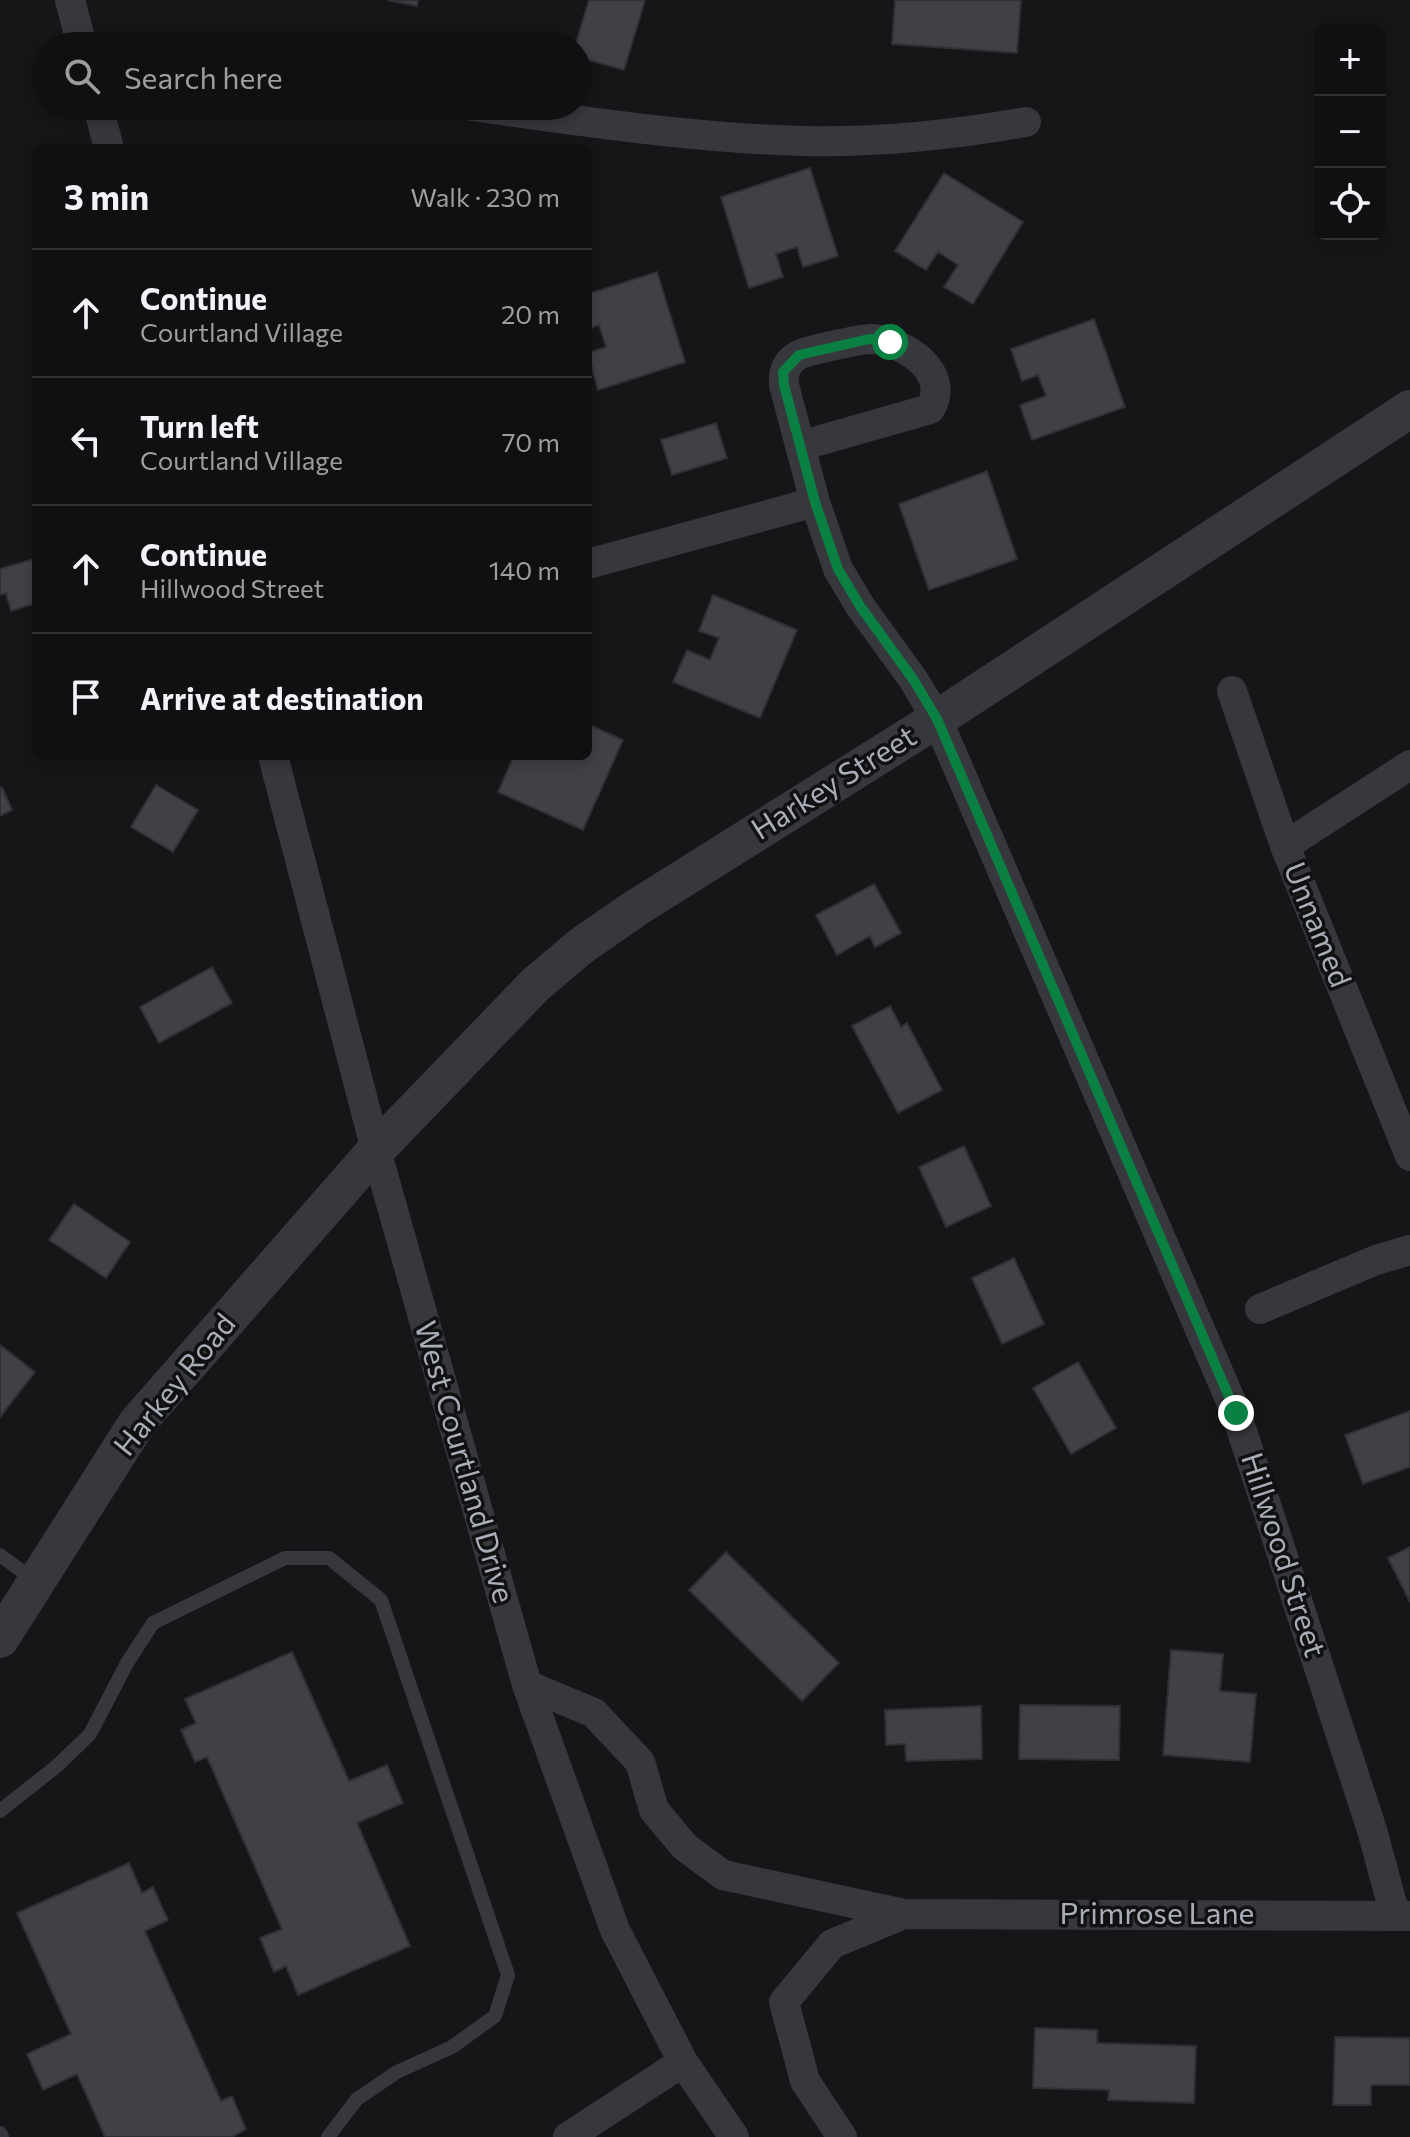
<!DOCTYPE html>
<meta charset="utf-8">
<style>
body{margin:0;font-family:Commissioner,sans-serif;background:#19191b;color:#f1f3f6}
.controls{position:absolute;right:24px;top:24px;display:grid;overflow:hidden;border-radius:12px;box-shadow:0 4px 12px #0003}
.controls button{width:72px;height:72px;display:grid;place-items:center;padding:0;border:0;border-bottom:2px solid #303032;background:#101012;color:#f1f3f6;font:40px sans-serif}
.stop{position:absolute;width:24px;height:24px;margin:-18px;border:6px solid #0b8043;border-radius:50%;background:#fff}
.stop.end{background:#0b8043;border-color:#fff;box-shadow:0 2px 8px #0008}
.list{margin:0;padding:0;list-style:none}
h2{display:flex;justify-content:space-between;align-items:center;height:104px;margin:0;padding:0 32px;font-size:34px}
h2 small{font-size:26px;font-weight:400;color:#9c9d9f}
.list li{display:grid;grid-template-columns:52px 1fr auto;gap:24px;align-items:center;box-sizing:border-box;height:128px;padding:0 32px;border-top:2px solid #303032}
.list b{display:block;font-size:30px;white-space:nowrap}
.list p{margin:0;font-size:26px;white-space:nowrap;color:#9c9d9f}
.list em{font-size:26px;font-style:normal;color:#9c9d9f}
.icon{flex:none;width:44px;height:44px;fill:none;stroke:currentColor;stroke-width:2;stroke-linecap:round;stroke-linejoin:round}
.map{position:relative;flex:none;width:1410px;height:2137px;overflow:hidden}
.search{position:absolute;background:#101012;box-shadow:0 4px 12px #0003;left:32px;top:32px;width:560px;height:88px;display:flex;align-items:center;gap:20px;box-sizing:border-box;padding:0 28px;border-radius:44px;color:#9c9d9f;font-size:30px}
.panel{position:absolute;background:#101012;box-shadow:0 4px 12px #0003;left:32px;top:144px;width:560px;height:616px;border-radius:12px}
.map>svg:first-child{display:block}
.building{fill:#404145;stroke:#303034;stroke-width:2}
.lines{fill:none;stroke-linecap:round;stroke-linejoin:round}
.service{stroke:#37383d;stroke-width:14}
.minor{stroke:#37383d;stroke-width:30}
.tertiary{stroke:#37383d;stroke-width:38}
.route{stroke:#0b8043;stroke-width:10}
.labels{text-anchor:middle;stroke-width:7;stroke-linejoin:round;paint-order:stroke}
.street-label{font-size:30px;fill:#a8adb8;stroke:#111113}
</style>
<div class="map">
<svg width="1410" height="2137" viewBox="0 0 1410 2137">
<rect width="100%" height="100%" fill="#161618"/>
<path class="building" d="M387,0h31l-1,6z
M589,0h56l-21,70 -46,-13v-11h-3z
M895,0h126l-4,53 -125,-9z
M810,168l28,88 -35,11 -6,-20 -21,7 7,23 -34,11 -28,-91z
M944,173l79,49 -50,82 -29,-17 14,-22 -20,-13 -12,18 -31,-19z
M657,272l28,90 -87,28 -10,-37 18,-6 -7,-22 -11,4v-35z
M1094,319l31,88 -93,33 -12,-35 26,-9 -8,-21 -16,6 -11,-32z
M716,423l11,35 -55,17 -11,-35z
M987,471l30,88 -88,31 -30,-86z
M36,558v45l-25,8 -5,-18 -6,2v-26z
M713,595l84,35 -37,88 -87,-36 14,-32 23,10 9,-22 -20,-7z
M590,725l33,15 -40,90 -85,-38 16,-36h74z
M156,785l42,25 -25,42 -42,-25z
M2,787l10,23 -12,6v-28z
M874,884l27,49 -26,14 -5,-11 -33,19 -21,-40z
M212,967l20,36 -73,40 -19,-36z
M890,1006l11,21 6,-4 35,67 -44,23 -46,-87z
M964,1146l27,60 -45,21 -27,-60z
M74,1204l56,38 -24,36 -57,-38z
M1014,1258l30,66 -42,20 -30,-66z
M0,1345l35,27 -35,45z
M1078,1362l38,66 -45,26 -38,-66z
M1410,1411v56l-47,17 -18,-49z
M1410,1547v55l-22,-44z
M726,1552l113,111 -37,38 -113,-111z
M1171,1650l52,4 -3,37 36,3 -6,68 -87,-7z
M292,1652l57,129 38,-16 16,38 -46,20 53,123 -112,49 -12,-29 -12,6 -14,-34 22,-9 -75,-172 -12,5 -14,-32 15,-7 -11,-24z
M1020,1705l100,1 -1,54 -100,-1z
M981,1706l1,53 -76,2 -1,-17 -19,1 -1,-35z
M129,1863l13,30 11,-6 15,33 -23,11 76,170 11,-5 14,33 -14,8h-127l-28,-63 -34,16 -16,-36 44,-20 -54,-121z
M1035,2028l62,2v13l99,3 -2,57 -86,-3 1,-10 -76,-2z
M1335,2037l75,1v47h-39v20h-38z"/>
<g class="lines">
<path class="service" d="M0,1555l35,26
M0,1811l58,-46 32,-31 37,-71 26,-40 132,-65h44l52,42 127,375 -13,41 -43,31 -55,25 -40,27 -29,38
M0,2133l2,4"/>
<path class="minor" d="M70,0l12,46
M98,106l11,42
M471,106c110,15 220,32 331,35 75,2 150,-6 224,-19
M800,446l130,-37c22,-36 -25,-68 -59,-70 -9,0 -63,11 -72,16 -13,6 -16,18 -15,30l31,117 23,67 22,37 53,73 24,40 299,694 136,417 23,85
M588,564l227,-62
M1232,691l53,155 125,310
M273,756l103,394 151,535 88,245 68,132 51,75
M1285,846l125,-81
M1260,1309l116,-49 34,-10
M527,1685l67,28 46,49 14,48 31,37 38,28 181,39
M568,2137l115,-75
M842,2137l-37,-56 -21,-79 48,-58 72,-30 506,2"/>
<path class="tertiary" d="M0,1639l137,-216 239,-273 159,-165 46,-39 55,-38 301,-189 473,-310"/>
</g>
<g class="lines">
<path class="route" d="M890,342l-21,-3 -70,16 -16,17 1,13 31,117 23,67 22,37 53,73 24,40 299,694"/>
</g>
<g class="labels">
<g class="street-label">
<text transform="translate(834 783) rotate(-32)" y="10">Harkey Street</text>
<text transform="translate(1317 925) rotate(68)" y="10">Unnamed</text>
<text transform="translate(175 1385) rotate(-51)" y="10">Harkey Road</text>
<text transform="translate(464 1462) rotate(74)" y="10">West Courtland Drive</text>
<text transform="translate(1283 1555) rotate(72)" y="10">Hillwood Street</text>
<text x="1157" y="1924">Primrose Lane</text>
</g>
</g>
</svg>
<div class="controls">
<button>+</button>
<button>−</button>
<button><svg class="icon" aria-label="locate" viewBox="0 0 24 24"><circle cx="12" cy="12" r="6"/><path d="M12 2v4M12 18v4M2 12h4M18 12h4"/></svg></button>
</div>
<div class="stop" style="left:890px;top:342px"></div>
<div class="stop end" style="left:1236px;top:1413px"></div>
<div class="search"><svg class="icon" aria-label="search" viewBox="0 0 24 24"><circle cx="10" cy="10" r="6"/><path d="M15 15l6 6"/></svg>Search here</div>
<section class="panel">
<h2>3 min<small>Walk · 230 m</small></h2>
<ul class="list">
<li><svg class="icon" aria-label="ahead" viewBox="0 0 24 24"><path d="M12 20V5M6 11l6-6 6 6"/></svg><div><b>Continue</b><p>Courtland Village</p></div><em>20 m</em></li>
<li><svg class="icon" aria-label="left" viewBox="0 0 24 24"><path d="M17 20v-9H6M10 6l-5 5 5 5"/></svg><div><b>Turn left</b><p>Courtland Village</p></div><em>70 m</em></li>
<li><svg class="icon" aria-label="ahead" viewBox="0 0 24 24"><path d="M12 20V5M6 11l6-6 6 6"/></svg><div><b>Continue</b><p>Hillwood Street</p></div><em>140 m</em></li>
<li><svg class="icon" aria-label="arrive" viewBox="0 0 24 24"><path d="M6 21V4h12l-3 4 3 4H6"/></svg><div><b>Arrive at destination</b></div></li>
</ul>
</section>
</div>
